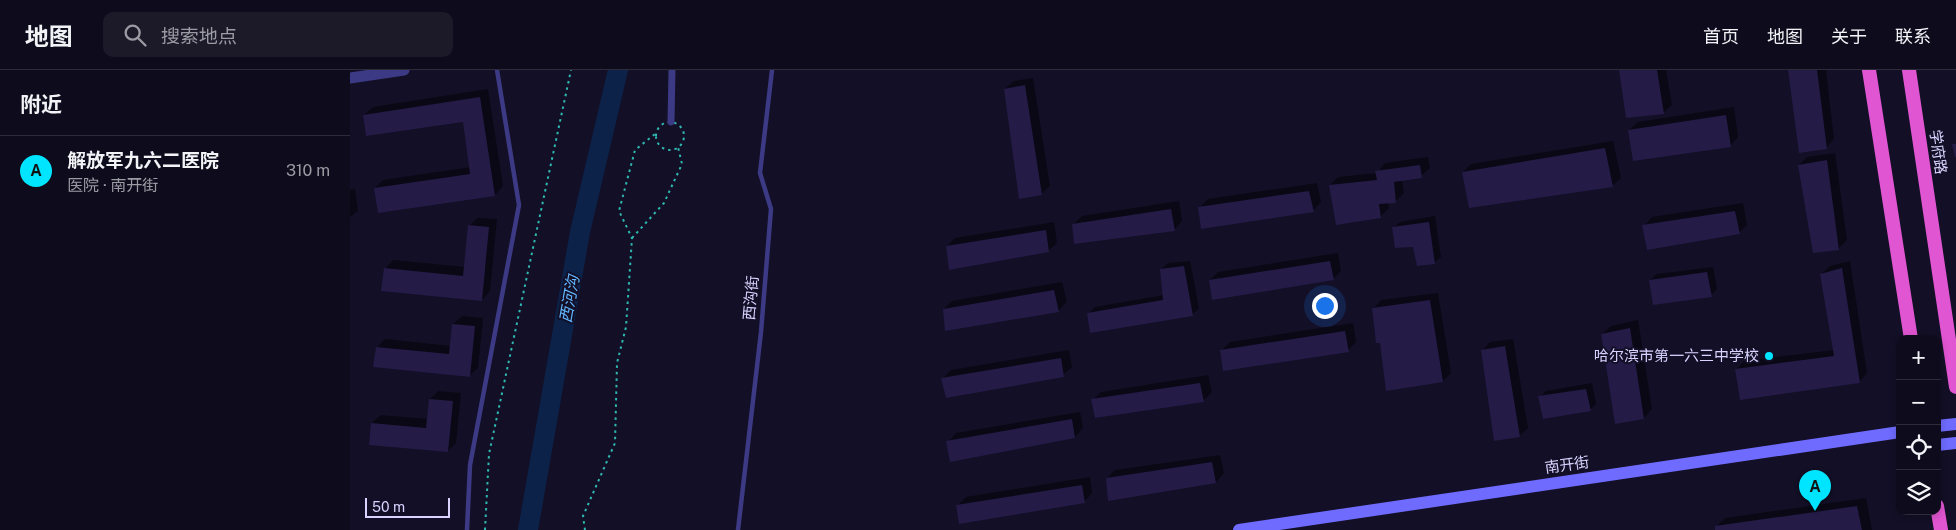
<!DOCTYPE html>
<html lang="zh">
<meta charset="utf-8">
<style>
body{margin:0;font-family:"Public Sans","Noto Sans SC",sans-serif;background:#1c1929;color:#f1f3f6}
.controls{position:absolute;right:15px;bottom:15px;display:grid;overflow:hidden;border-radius:10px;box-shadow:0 2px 8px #0003}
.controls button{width:45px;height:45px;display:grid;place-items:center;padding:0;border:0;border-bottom:1px solid #2e2b3b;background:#0e0b1c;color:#f1f3f6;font:25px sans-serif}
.scale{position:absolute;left:15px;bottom:12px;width:85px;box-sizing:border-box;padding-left:5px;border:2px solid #d9d4ff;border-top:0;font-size:14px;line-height:18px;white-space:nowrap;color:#d9d4ff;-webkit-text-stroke:4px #130f26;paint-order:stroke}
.you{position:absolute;left:974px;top:235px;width:18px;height:18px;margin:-12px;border:4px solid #fff;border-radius:50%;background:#1a73e8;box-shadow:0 0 0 8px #1a73e833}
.badge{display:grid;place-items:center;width:32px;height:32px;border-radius:50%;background:#00e5ff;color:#111;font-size:16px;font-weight:700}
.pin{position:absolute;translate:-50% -41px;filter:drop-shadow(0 1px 2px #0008)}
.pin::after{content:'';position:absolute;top:26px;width:18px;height:15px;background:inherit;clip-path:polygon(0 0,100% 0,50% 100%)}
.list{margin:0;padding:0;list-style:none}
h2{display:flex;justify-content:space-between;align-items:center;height:65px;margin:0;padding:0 20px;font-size:21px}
h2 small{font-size:16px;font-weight:400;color:#9b9ba3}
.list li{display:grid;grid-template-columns:32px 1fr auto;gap:15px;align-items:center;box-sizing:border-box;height:70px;padding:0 20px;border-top:1px solid #2e2b3b}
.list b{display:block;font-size:19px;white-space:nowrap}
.list p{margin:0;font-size:16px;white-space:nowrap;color:#9b9ba3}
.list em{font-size:16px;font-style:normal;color:#9b9ba3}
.icon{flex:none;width:28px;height:28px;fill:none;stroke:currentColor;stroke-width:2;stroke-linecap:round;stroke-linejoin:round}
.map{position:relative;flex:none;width:1606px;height:460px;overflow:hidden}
header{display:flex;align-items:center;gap:30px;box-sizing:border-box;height:70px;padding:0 25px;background:#0e0b1c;border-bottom:1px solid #2e2b3b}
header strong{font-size:24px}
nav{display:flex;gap:28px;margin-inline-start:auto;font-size:18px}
.search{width:350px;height:45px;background:#1c1929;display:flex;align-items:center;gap:12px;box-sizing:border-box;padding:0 18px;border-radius:10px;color:#9b9ba3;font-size:19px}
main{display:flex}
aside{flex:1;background:#0e0b1c}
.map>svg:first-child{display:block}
.shadow{fill:#0007}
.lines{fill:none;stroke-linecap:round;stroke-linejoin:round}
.river{stroke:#0c2248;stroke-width:20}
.building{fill:#241b47}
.path{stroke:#2fb8b0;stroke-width:2;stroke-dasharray:2.5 4;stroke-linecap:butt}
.service{stroke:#3d3a85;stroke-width:4.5}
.pedestrian{stroke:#3d3a85;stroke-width:7}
.tertiary{stroke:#3d3a85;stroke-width:11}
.secondary{stroke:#6f6bff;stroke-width:12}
.trunk{stroke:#e055d1;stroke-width:14}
.poi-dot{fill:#00e5ff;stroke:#130f26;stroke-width:2}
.labels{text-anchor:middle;stroke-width:4;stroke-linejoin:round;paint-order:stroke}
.street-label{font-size:15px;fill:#d9d4ff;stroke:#130f26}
.poi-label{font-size:15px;fill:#d9d4ff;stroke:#130f26;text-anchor:end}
.water-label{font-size:16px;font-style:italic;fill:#62b6ff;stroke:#130f26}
</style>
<header>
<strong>地图</strong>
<div class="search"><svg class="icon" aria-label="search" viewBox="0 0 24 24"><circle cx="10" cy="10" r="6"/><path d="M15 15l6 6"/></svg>搜索地点</div>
<nav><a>首页</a><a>地图</a><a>关于</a><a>联系</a></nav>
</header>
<main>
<aside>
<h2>附近<small></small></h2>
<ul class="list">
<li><span class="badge">A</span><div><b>解放军九六二医院</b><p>医院 · 南开街</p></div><em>310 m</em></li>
</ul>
</aside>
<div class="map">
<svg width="1606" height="460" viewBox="0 0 1606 460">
<rect width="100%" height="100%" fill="#130f26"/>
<path class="shadow" d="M1270,0h46l6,35 -9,8z
M1439,0h37l8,69 -8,9z
M683,8l17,108 -9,8 -36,-105 9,-8z
M138,19l15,97 -8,9 -120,-7 8,-8 88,-13 -7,-47 -100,-5 9,-8z
M1384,37l4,30 -8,9 -101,-16 9,-8z
M1263,71l8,37 -9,8 -149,-14 8,-8z
M1485,83l12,87 -8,8 -25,4 -15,-87 8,-8z
M1078,87l2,11 -9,8 -19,4 2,13 -8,8 -8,1 1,6 -9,9 -50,-32 8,-8 39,-4 8,-10z
M967,113l4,19 -8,9 -114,-3 9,-9z
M5,119l3,22 -8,6v-27z
M829,131l3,20 -8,9 -101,-5 9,-9z
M1393,133l4,22 -8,8 -95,-7 8,-9z
M1085,146l6,41 -7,6 -41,-35 7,-6z
M127,148l20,1 -7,72 -8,9 -97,-31 8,-9 72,7 4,-41z
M704,152l3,21 -9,8 -101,-5 8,-8z
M988,183l3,18 -8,8 -123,1 8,-8z
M840,191l9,47 -6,6 -104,-1 6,-6 69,-12 -3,-26 7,-6z
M1500,191l17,112 -8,9 -123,-12 8,-9 90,-11 -13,-76 9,-8z
M1363,197l4,22 -6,6 -61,-15 7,-6z
M712,212l5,20 -8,8 -113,20 -2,-21 8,-8z
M1088,223l13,80 -8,8 -70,-72 8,-9z
M112,246l21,2 -5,50 -9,8 -92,-29 8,-8 66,7 2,-22z
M1288,250l14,89 -8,9 -42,-84 9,-8z
M1003,253l3,19 -8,8h-126l8,-8z
M1163,269l15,89 -9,8 -37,-85 8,-9z
M719,280l3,17 -9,8 -120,3 8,-8z
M858,305l4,17 -9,9 -110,-1 8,-8z
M1242,313l4,21 -6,6 -50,-13 6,-6z
M88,321l23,2 -5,50 -8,8 -76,-28 9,-8 47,4 2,-20z
M730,342l3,16 -8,9 -124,23 -3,-18 8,-9z
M870,385l4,18 -8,9 -109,-4 8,-8z
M740,407l2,16 -8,9 -127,4 9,-9z
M1516,428l6,32h-155l-1,-3 9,-9z"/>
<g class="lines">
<path class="river" d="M178,460l52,-298 38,-162"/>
</g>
<path class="building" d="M1269,0h38l7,44 -38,4z
M1438,0h29l10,79 -28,4z
M675,15l17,110 -23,4 -15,-110z
M130,27l15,99 -117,17 -4,-25 96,-14 -7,-52 -97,14 -3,-21z
M1376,45l5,32 -98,14 -5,-31z
M1602,74h4v13h-1z
M1255,78l8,39 -144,21 -7,-36z
M1477,90l12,90 -26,3 -15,-88z
M1070,95l2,13 -28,4 2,21 -17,1 2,14 -45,7 -7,-40 48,-5 -2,-9z
M959,121l5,21 -113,17 -3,-22z
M821,139l4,22 -101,13 -2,-20z
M1385,141l5,23 -93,16 -5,-25z
M1079,152l6,42 -18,2 -4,-19 -18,1 -3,-21z
M118,155l21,2 -7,74 -101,-10 3,-23 79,8z
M696,160l3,22 -100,18 -3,-24z
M980,191l4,19 -122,20 -3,-20z
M834,196l9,50 -103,17 -3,-20 76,-13 -3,-31z
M1492,198l18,115 -120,17 -5,-31 99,-13 -14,-82z
M1357,202l5,25 -59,8 -4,-25z
M704,220l5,22 -114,19 -2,-22z
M1080,230l13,82 -57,9 -6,-48h-4l-4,-35z
M102,254l23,2 -5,51 -97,-10 3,-20 73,7z
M1280,258l14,91 -29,5 -14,-90z
M995,261l4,21 -126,19 -3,-21z
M1155,276l15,91 -26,4 -13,-91z
M711,288l3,19 -118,21 -5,-20z
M850,313l4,19 -109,16 -4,-19z
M1236,319l5,22 -48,8 -5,-23z
M79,329l24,2 -5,51 -79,-7 2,-22 55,5z
M722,349l3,19 -125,24 -4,-21z
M862,392l4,21 -108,18 -2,-23z
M732,415l3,18 -126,21 -3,-19z
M1507,436l5,24h-147v-4z"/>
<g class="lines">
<path class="path" d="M306 66a14 14 0 1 1 28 0a14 14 0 1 1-28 0Z
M282,168l32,-35 18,-39 -4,-17
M135,460l4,-76 82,-384
M235,460l-2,-14 32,-73 2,-80 9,-36 6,-89 -13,-27 16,-61 20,-16"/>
<path class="service" d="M117,460l3,-65 49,-260 -22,-135
M388,460l23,-198 10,-123 -11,-36 12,-103"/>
<path class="pedestrian" d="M321,52l1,-52"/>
<path class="tertiary" d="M0,8l54,-8"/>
<path class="secondary" d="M1587,356l19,-2
M1587,375l19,-2
M889,460l661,-98"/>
<path class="trunk" d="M1519,0l42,269
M1559,0l47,317
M1587,436l4,24"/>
</g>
<circle class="poi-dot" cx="1419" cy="286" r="5"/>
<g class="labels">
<g class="street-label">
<text transform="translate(1588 82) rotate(82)" y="5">学府路</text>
<text transform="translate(401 228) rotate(-85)" y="5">西沟街</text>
<text transform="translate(1217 395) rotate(-8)" y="5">南开街</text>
</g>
<g class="poi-label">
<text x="1409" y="291">哈尔滨市第一六三中学校</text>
</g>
<g class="water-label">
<text transform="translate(219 229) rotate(-80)" y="6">西河沟</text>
</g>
</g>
</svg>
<div class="controls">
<button>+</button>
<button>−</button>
<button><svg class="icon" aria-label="locate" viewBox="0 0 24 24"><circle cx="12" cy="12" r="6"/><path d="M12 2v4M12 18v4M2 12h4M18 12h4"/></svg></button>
<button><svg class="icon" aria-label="layers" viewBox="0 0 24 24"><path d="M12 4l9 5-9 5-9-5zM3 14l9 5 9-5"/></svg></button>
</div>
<div class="scale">50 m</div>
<div class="you"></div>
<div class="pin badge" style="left:1465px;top:441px">A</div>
</div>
</main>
